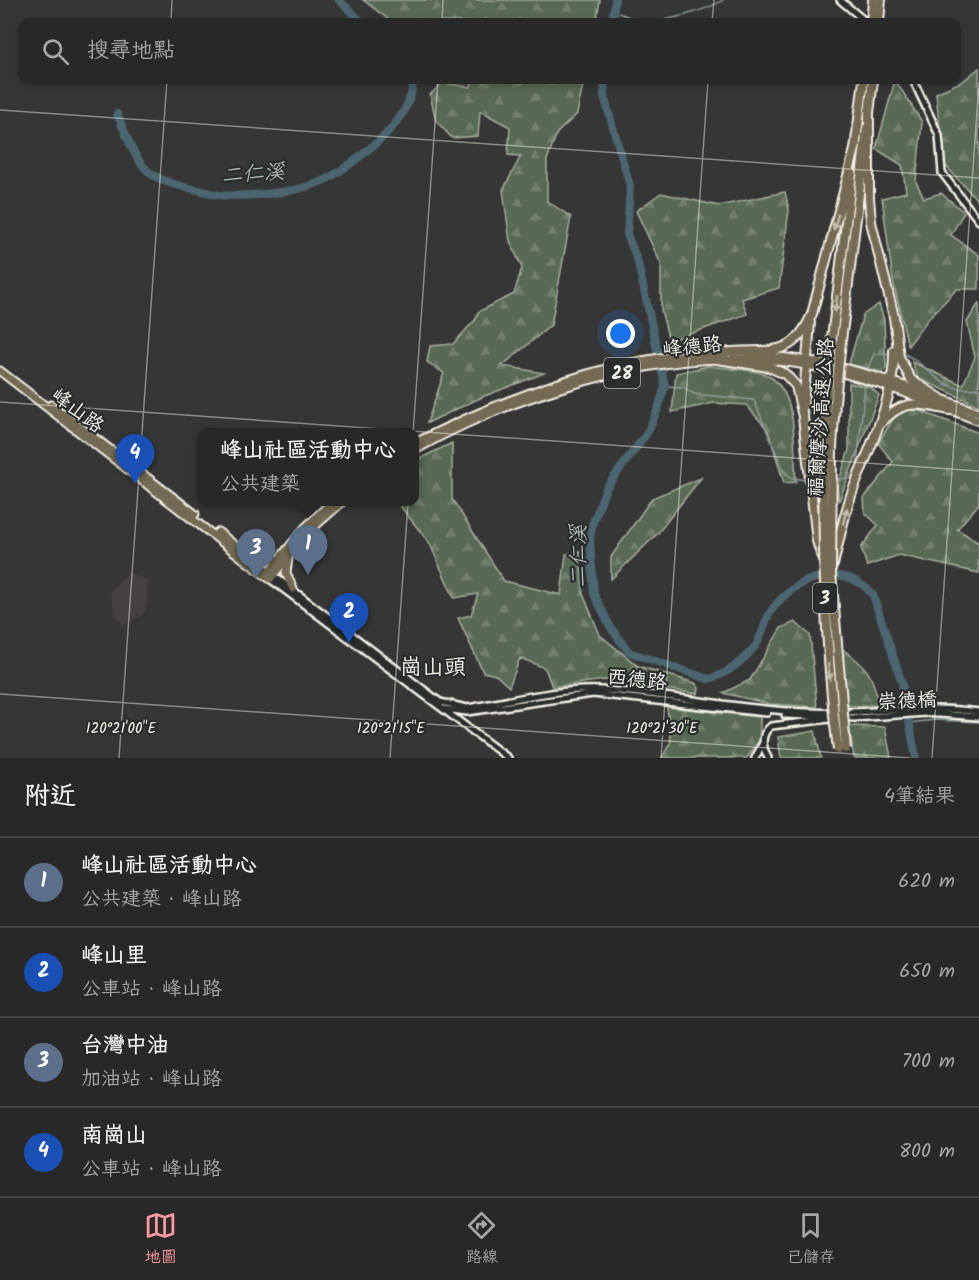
<!DOCTYPE html>
<html lang="zh-TW">
<meta charset="utf-8">
<style>
body{margin:0;font-family:Kalam,"LXGW WenKai TC",sans-serif;background:#313030;color:#f1f3f6}
.you{position:absolute;left:621px;top:334px;width:21px;height:21px;margin:-15px;border:4px solid #fff;border-radius:50%;background:#1a73e8;box-shadow:0 0 0 9px #1a73e833}
.badge{display:grid;place-items:center;width:39px;height:39px;border-radius:50%;background:#ff9aa2;color:#fff;font-size:20px;font-weight:700}
.pin{position:absolute;translate:-50% -50px;filter:drop-shadow(0 2px 3px #0008)}
.pin::after{content:'';position:absolute;top:32px;width:21px;height:18px;background:inherit;clip-path:polygon(0 0,100% 0,50% 100%)}
.popup{position:absolute;left:197px;top:428px;width:222px;height:78px;box-sizing:border-box;display:grid;place-content:center;border-radius:12px;background:#292828;filter:drop-shadow(0 2px 4px #0005);font-size:20px;white-space:nowrap;color:#a5a6a8}
.popup b{font-size:22px;color:#f1f3f6}
.popup::after{content:'';position:absolute;left:50%;top:100%;margin-left:-12px;border:12px solid transparent;border-top-color:#292828}
.list{margin:0;padding:0;list-style:none}
h2{display:flex;justify-content:space-between;align-items:center;height:78px;margin:0;padding:0 24px;font-size:26px}
h2 small{font-size:20px;font-weight:400;color:#a5a6a8}
.list li{display:grid;grid-template-columns:39px 1fr auto;gap:18px;align-items:center;box-sizing:border-box;height:90px;padding:0 24px;border-top:2px solid #454445}
.list b{display:block;font-size:22px;white-space:nowrap}
.list p{margin:0;font-size:20px;white-space:nowrap;color:#a5a6a8}
.list em{font-size:20px;font-style:normal;color:#a5a6a8}
.icon{flex:none;width:33px;height:33px;fill:none;stroke:currentColor;stroke-width:2;stroke-linecap:round;stroke-linejoin:round}
.map{position:relative;flex:none;width:979px;height:758px;overflow:hidden}
.search{position:absolute;background:#292828;box-shadow:0 3px 9px #0003;left:18px;right:18px;top:18px;height:66px;display:flex;align-items:center;gap:15px;box-sizing:border-box;padding:0 21px;border-radius:12px;color:#a5a6a8;font-size:22px}
.sheet{height:438px;background:#292828}
nav{display:flex;justify-content:space-around;align-items:center;box-sizing:border-box;height:84px;border-top:2px solid #454445;background:#292828;font-size:16px;color:#a5a6a8}
nav a{display:grid;justify-items:center;gap:3px}
nav .on{color:#ff9aa2}
.map>svg:first-child{display:block}
.built{fill:#474040}
.forest{fill:url(#forest-firs);stroke:#a6ae9e;stroke-width:1.5}
.lines{fill:none;stroke-linecap:round;stroke-linejoin:round}
.stream{stroke:#8f9e9f;stroke-width:1.5}
.river{stroke:#4b666f;stroke-width:8}
.minor-casing{stroke:#f4f1e8;stroke-width:10}
.major-casing{stroke:#f4f1e8;stroke-width:11}
.highway-casing{stroke:#f4f1e8;stroke-width:12}
.minor{stroke:#2a2d2e;stroke-width:5}
.major{stroke:#746b52;stroke-width:7}
.highway{stroke:#746b52;stroke-width:8}
.highway-bridge-casing{stroke:#f4f1e8;stroke-width:12;stroke-linecap:butt}
.highway-bridge{stroke:#746b52;stroke-width:8}
.oneway{fill:#c1bbac}
.ticks{fill:none;stroke:#f4f1e8;stroke-width:1.5;stroke-opacity:0.45}
.labels{text-anchor:middle;stroke-width:4.5;stroke-linejoin:round;paint-order:stroke}
.shield{fill:#2a2d2e;stroke:#b7b6b0;stroke-width:1.5}
.shield-label{font-size:18px;font-weight:bold;fill:#f4f1e8}
.street-label{font-size:20px;fill:#f4f1e8;stroke:#2a2d2e}
.water-label{font-size:21px;font-style:italic;fill:#b0b9b8;stroke:#2a2d2e}
.quarter-label{font-size:22px;fill:#f4f1e8;stroke:#2a2d2e}
.ticks-label{font-size:15px;text-anchor:middle;fill:#f4f1e8;stroke:#2a2d2e;stroke-width:4.5;stroke-linejoin:round;paint-order:stroke}
</style>
<div class="map">
<svg width="979" height="758" viewBox="0 0 979 758">
<defs>
<pattern id="forest-firs" width="22" height="20" patternUnits="userSpaceOnUse" patternTransform="scale(1.5)"><rect width="22" height="20" fill="#586a53"/><path d="M5 1l3.5 6h-7zM16 11l3.5 6h-7z" fill="#71806c"/></pattern>
</defs>
<rect width="100%" height="100%" fill="#373636"/>
<filter id="ink" filterUnits="userSpaceOnUse"><feTurbulence type="fractalNoise" baseFrequency=".0167" numOctaves="2"/><feDisplacementMap in="SourceGraphic" scale="12" xChannelSelector="R" yChannelSelector="G"/><feConvolveMatrix kernelMatrix="1 2 1 2 8 2 1 2 1" color-interpolation-filters="sRGB"/></filter>
<g filter="url(#ink)">
<path class="built" d="M128,572l19,8v23l-4,12 -19,10 -8,-8 -6,-25z"/>
<path class="forest" d="M363,0h237l-4,22h-204z
M979,68v134l-36,-39 -7,-70 27,-12z
M472,80h112l-7,34 -20,19 -10,27v41l24,16 -20,108 -49,41 42,7 -62,24 -55,26 17,-50 -17,-11 3,-16 23,-2 23,-25 2,-7 36,-18 8,-26 -12,-27 -7,-51 18,-34 -13,-1 2,-28 -30,-16 -2,25 -26,2 -16,-17 -6,-26 12,-12 29,4z
M895,80l27,42 -6,60 8,16 17,-5 23,19 -13,23 28,20v34h-22l-29,30 -20,27 -15,-65 -11,-83 24,-6 -4,-27 -26,-16z
M785,192l4,18 -10,78 -37,11 5,15 -78,27 -8,-31v-46l-25,-53 25,-18 58,13z
M979,303v103l-61,-28 -6,-16 51,23 12,-28 -8,-35z
M879,304l5,16 2,48 -4,4 -33,-8 14,-49z
M708,366c15,2 49,3 61,10 31,19 24,75 27,106l-12,1 -16,-53 -22,-25 -32,-2 -42,9 4,-39z
M849,383l21,4 9,8 -40,106 -2,-14 12,-37z
M915,409l64,24v71l-22,25 22,14v30l-80,-18 -32,11 -6,-18 17,-23 -13,-12 -1,-15 29,-36 -15,-19 19,-30z
M452,443v56l52,82 57,14 5,-41 14,-3 3,43 17,41 38,31 57,17 4,5 -1,6 -93,-14 -53,7 -7,-19 -25,-10 -11,29 -13,-12 -13,-3 -25,-54 13,-3 7,-21 -24,4 -24,-54 -33,-42h18v-41z
M701,478l-43,55 -47,46v-22l41,-59z
M795,622l15,13 7,72 -47,-3 -47,-11 27,-13 31,-52z
M841,648c26,18 32,26 38,57l-32,1z
M667,707l93,10v22l-13,19h-85l9,-17z
M849,726l36,1 6,31h-37z
M815,731l6,27h-40l-3,-21z"/>
<g class="lines">
<path class="stream" d="M613,12c11,2 22,8 32,9 18,2 63,-11 78,-21
M902,353c31,12 33,41 77,35
M866,372l8,-18 17,-1
M665,386l18,1 11,7 60,6 29,70 9,8 15,2
M836,479l14,-1 7,-14 8,-81
M908,706l41,-1 30,4
M909,723l26,-3 44,2"/>
<path class="river" d="M339,0l23,22
M612,22l3,-22
M605,80l-1,16 26,90 -3,48 11,29 27,123 -7,23 -11,24 -41,55 -14,37 -2,17 4,52 17,34 18,24 79,27c18,-3 37,-20 48,-34 7,-10 8,-24 15,-34 25,-35 72,-51 102,-16l29,88 14,75
M117,114c9,19 15,41 30,56 10,11 32,16 46,19 9,1 18,5 26,6 29,3 83,-3 108,-16 20,-11 38,-26 55,-41 16,-15 31,-36 31,-58"/>
<g class="minor-casing">
<path id="minor" d="M840,0l26,22
M913,80l26,55 3,38 37,48
M273,575l167,127 27,6c43,-7 90,-20 135,-18 68,3 136,20 204,22 58,3 115,-8 173,0
M270,579l238,179
M444,709l23,3 126,-18 174,19
M785,715l69,3 72,-5 53,4
M755,758l8,-15
M768,758c-6,-12 -8,-23 3,-32l59,-7"/>
</g>
<g class="major-casing">
<path id="major" d="M747,355c83,2 156,29 232,58
M733,359c85,-2 169,31 246,62
M0,371l270,208 38,-47 34,-30
M51,405l144,109
M415,443c85,-43 210,-92 306,-89
M415,450c83,-48 210,-89 307,-91
M218,532l55,43
M288,559l-2,14 7,16
M267,574l38,-46 27,-26"/>
</g>
<g class="highway-casing">
<path id="highway" d="M871,22l2,-22
M879,22l2,-22
M869,110v88l2,24 23,95 5,40 12,23 29,18
M869,113l4,-33
M855,149l9,-69
M832,338l20,-165
M841,341l26,-213
M716,354c46,-9 74,12 96,-40l44,-169
M717,359l52,8 16,7 11,12 7,31 14,124 5,16
M803,407l7,-84
M880,424c25,-27 37,-20 70,-14
M824,446l3,-49
M832,447l3,-45
M833,565c6,-25 11,-51 20,-75 17,-45 42,-91 41,-140"/>
</g>
<use href="#minor" class="minor"/>
<use href="#major" class="major"/>
<use href="#highway" class="highway"/>
<g class="highway-bridge-casing">
<path id="highway-bridge" d="M827,397l5,-59
M835,402l6,-61
M824,446c-2,102 1,203 14,304
M832,447l-1,125 15,177"/>
</g>
<use href="#highway-bridge" class="highway-bridge"/>
</g>
<defs><path id="oneway-solid" d="M-6-.8H1V-3.2L6.5 0L1 3.2V.8H-6Z" transform="scale(1.5)"/></defs>
<g class="oneway">
<use href="#oneway-solid" transform="translate(836 222) rotate(106)"/>
<use href="#oneway-solid" transform="translate(836 304) rotate(97)"/>
<use href="#oneway-solid" transform="translate(845 516) rotate(-75)"/>
<use href="#oneway-solid" transform="translate(829 672) rotate(85)"/>
</g>
</g>
<path class="ticks" d="M171,22l1,-22M442,22l1,-22M712,22l2,-22M0,110l979,68M0,402l979,69M0,694l910,64M119,758l48,-678M390,758l48,-678M661,758l47,-678M932,758l47,-676"/>
<g class="labels">
<g class="shield">
<rect x="604" y="358" width="36" height="30" rx="4.5"/>
<rect x="813" y="583" width="24" height="30" rx="4.5"/>
</g>
<g class="shield-label">
<text x="622" y="379">28</text>
<text x="825" y="604">3</text>
</g>
<g class="street-label">
<text transform="translate(692 346) rotate(-6)" y="7">峰德路</text>
<text transform="translate(78 410) rotate(37)" y="7">峰山路</text>
<text transform="translate(820 417) rotate(-86)" y="7">福爾摩沙高速公路</text>
<text transform="translate(637 679) rotate(6)" y="7">西德路</text>
<text transform="translate(907 700) rotate(-3)" y="7">崇德橋</text>
</g>
<g class="water-label">
<text transform="translate(253 173) rotate(-4)" y="7">二仁溪</text>
<text transform="translate(578 556) rotate(-90)" y="7">二仁溪</text>
</g>
<g class="quarter-label">
<text x="433" y="674">崗山頭</text>
</g>
</g>
<g class="ticks-label">
<text x="121" y="733">120°21'00"E</text>
<text x="391" y="733">120°21'15"E</text>
<text x="662" y="733">120°21'30"E</text>
</g>
</svg>
<div class="you"></div>
<div class="pin badge" style="left:308px;top:575px;background:#5c6f8a">1</div>
<div class="popup"><b>峰山社區活動中心</b>公共建築</div>
<div class="pin badge" style="left:349px;top:643px;background:#1a4fb4">2</div>
<div class="pin badge" style="left:256px;top:579px;background:#5c6f8a">3</div>
<div class="pin badge" style="left:135px;top:484px;background:#1a4fb4">4</div>
<div class="search"><svg class="icon" aria-label="search" viewBox="0 0 24 24"><circle cx="10" cy="10" r="6"/><path d="M15 15l6 6"/></svg>搜尋地點</div>
</div>
<section class="sheet">
<h2>附近<small>4筆結果</small></h2>
<ul class="list">
<li><span class="badge" style="background:#5c6f8a">1</span><div><b>峰山社區活動中心</b><p>公共建築 · 峰山路</p></div><em>620 m</em></li>
<li><span class="badge" style="background:#1a4fb4">2</span><div><b>峰山里</b><p>公車站 · 峰山路</p></div><em>650 m</em></li>
<li><span class="badge" style="background:#5c6f8a">3</span><div><b>台灣中油</b><p>加油站 · 峰山路</p></div><em>700 m</em></li>
<li><span class="badge" style="background:#1a4fb4">4</span><div><b>南崗山</b><p>公車站 · 峰山路</p></div><em>800 m</em></li>
</ul>
</section>
<nav>
<a class="on"><svg class="icon" aria-label="map" viewBox="0 0 24 24"><path d="M3 6l6-2 6 2 6-2v14l-6 2-6-2-6 2zM9 4v14M15 6v14"/></svg>地圖</a>
<a><svg class="icon" aria-label="directions" viewBox="0 0 24 24"><path d="M12 3l9 9-9 9-9-9zM9 14v-3h6M13 9l2 2-2 2"/></svg>路線</a>
<a><svg class="icon" aria-label="saved" viewBox="0 0 24 24"><path d="M7 4h10v16l-5-4-5 4z"/></svg>已儲存</a>
</nav>
